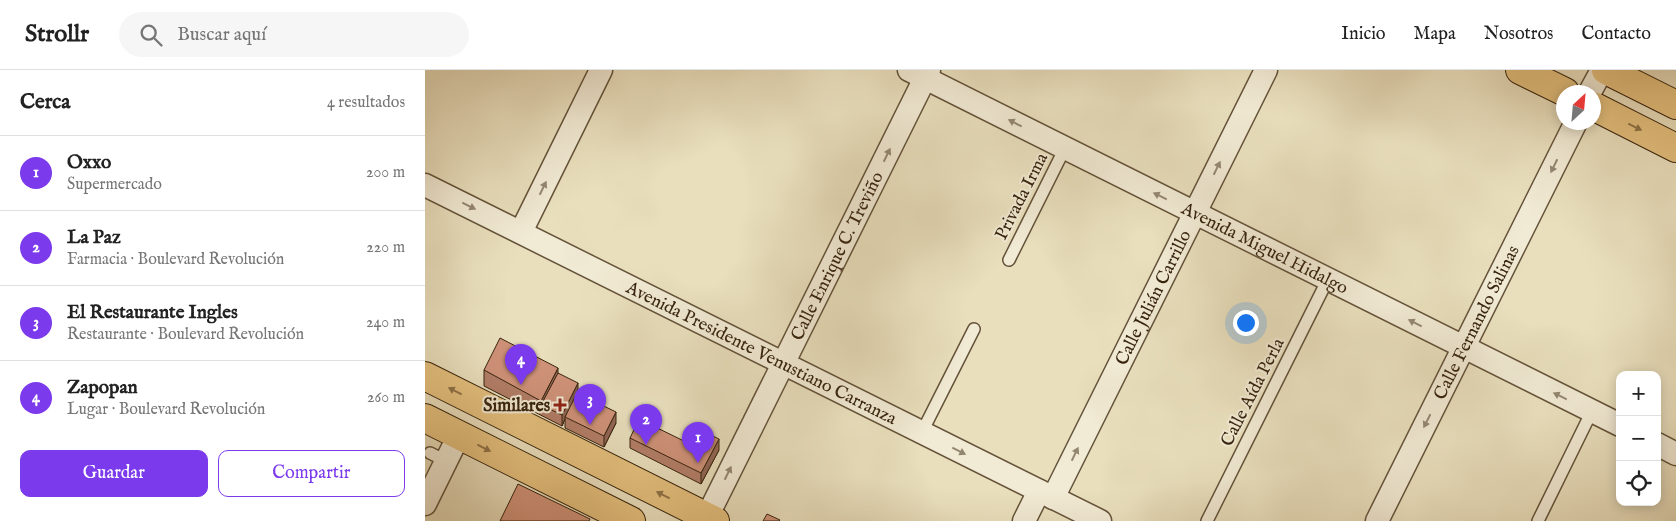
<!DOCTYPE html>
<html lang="es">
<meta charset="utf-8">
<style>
body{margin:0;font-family:"IM FELL English",serif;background:#f6f6f6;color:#222}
.controls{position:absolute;right:15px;bottom:15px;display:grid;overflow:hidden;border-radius:10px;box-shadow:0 2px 12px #0003}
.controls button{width:45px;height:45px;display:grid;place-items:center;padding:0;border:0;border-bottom:1px solid #e0e0e0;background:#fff;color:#222;font:25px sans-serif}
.compass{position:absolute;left:1131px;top:15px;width:45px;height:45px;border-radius:50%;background:#fff;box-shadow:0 2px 12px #0003;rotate:26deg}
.you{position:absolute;left:820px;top:252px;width:18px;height:18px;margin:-12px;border:4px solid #fff;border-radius:50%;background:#1a73e8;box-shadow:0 0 0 8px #1a73e833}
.badge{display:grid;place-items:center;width:32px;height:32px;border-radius:50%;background:#7c3aed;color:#fff;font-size:16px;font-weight:700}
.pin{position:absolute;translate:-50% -41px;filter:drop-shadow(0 1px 2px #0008)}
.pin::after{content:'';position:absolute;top:26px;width:18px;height:15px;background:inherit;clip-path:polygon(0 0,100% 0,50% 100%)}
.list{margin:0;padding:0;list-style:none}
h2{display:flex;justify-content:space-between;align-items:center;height:65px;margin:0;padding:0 20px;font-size:21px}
h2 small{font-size:16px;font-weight:400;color:#767676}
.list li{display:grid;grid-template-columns:32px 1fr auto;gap:15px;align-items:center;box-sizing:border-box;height:75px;padding:0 20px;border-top:1px solid #e0e0e0}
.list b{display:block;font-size:19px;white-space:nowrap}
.list p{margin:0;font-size:16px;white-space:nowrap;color:#767676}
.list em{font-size:16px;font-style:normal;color:#767676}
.actions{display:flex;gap:10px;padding:15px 20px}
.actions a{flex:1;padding:11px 0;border:1px solid #7c3aed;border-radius:10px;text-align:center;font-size:18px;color:#7c3aed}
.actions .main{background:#7c3aed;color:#fff}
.icon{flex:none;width:28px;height:28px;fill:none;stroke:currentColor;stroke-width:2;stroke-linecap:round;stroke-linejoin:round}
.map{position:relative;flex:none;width:1251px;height:451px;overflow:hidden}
header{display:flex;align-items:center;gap:30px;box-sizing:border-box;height:70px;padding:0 25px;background:#fff;border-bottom:1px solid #e0e0e0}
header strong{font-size:24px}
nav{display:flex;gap:28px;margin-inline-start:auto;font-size:18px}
.search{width:350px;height:45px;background:#f6f6f6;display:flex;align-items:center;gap:12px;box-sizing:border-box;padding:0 18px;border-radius:28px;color:#767676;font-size:19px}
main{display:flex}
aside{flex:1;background:#fff}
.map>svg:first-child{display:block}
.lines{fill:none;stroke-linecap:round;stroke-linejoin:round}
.lane-casing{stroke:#64533a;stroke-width:14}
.street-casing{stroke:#64533a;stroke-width:25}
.primary-casing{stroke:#37240e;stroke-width:30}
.lane{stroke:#f1ead4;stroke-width:11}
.street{stroke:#f1ead4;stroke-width:22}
.primary{stroke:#e4c07e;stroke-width:28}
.wall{fill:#b27e68;stroke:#37240e}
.shaded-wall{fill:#916655;stroke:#37240e}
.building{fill:#cf9279;stroke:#37240e}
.oneway{fill:#948771}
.oneway2{fill:#8e7246}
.poi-dot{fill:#8f2418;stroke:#f1ead4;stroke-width:2}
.labels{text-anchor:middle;stroke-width:4;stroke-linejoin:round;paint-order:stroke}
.street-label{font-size:18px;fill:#37240e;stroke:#f1ead4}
.poi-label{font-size:18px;font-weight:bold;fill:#37240e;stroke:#f1ead4;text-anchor:end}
</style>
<header>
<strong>Strollr</strong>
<div class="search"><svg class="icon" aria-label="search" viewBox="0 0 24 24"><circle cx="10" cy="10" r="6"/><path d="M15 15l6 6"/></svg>Buscar aquí</div>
<nav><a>Inicio</a><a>Mapa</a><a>Nosotros</a><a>Contacto</a></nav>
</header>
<main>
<aside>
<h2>Cerca<small>4 resultados</small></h2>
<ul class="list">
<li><span class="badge">1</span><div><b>Oxxo</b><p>Supermercado</p></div><em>200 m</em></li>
<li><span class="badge">2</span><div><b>La Paz</b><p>Farmacia · Boulevard Revolución</p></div><em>220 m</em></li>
<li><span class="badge">3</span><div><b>El Restaurante Ingles</b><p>Restaurante · Boulevard Revolución</p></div><em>240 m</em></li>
<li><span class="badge">4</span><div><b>Zapopan</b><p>Lugar · Boulevard Revolución</p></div><em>260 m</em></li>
</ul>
<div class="actions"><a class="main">Guardar</a><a>Compartir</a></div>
</aside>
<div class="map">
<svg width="1251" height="451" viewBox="0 0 1251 451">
<rect width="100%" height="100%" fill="#e9dfbd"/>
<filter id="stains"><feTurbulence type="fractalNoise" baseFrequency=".004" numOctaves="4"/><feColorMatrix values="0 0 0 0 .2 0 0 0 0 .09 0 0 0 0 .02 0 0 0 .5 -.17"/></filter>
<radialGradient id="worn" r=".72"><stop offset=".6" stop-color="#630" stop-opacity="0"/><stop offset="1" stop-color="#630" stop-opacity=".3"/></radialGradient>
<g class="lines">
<g class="lane-casing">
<path id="lane" d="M584,190l56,-112
M497,362l52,-103
M5,383l16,8
M782,451l121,-242
M1113,451l54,-110"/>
</g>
<g class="street-casing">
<g id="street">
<path id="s1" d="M484,0l711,355"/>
<path d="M1165,22l12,-22"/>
<path id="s2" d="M0,115l675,336"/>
<path d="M96,162l80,-162"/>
<path d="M1232,374l19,10"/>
<path id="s3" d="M628,428l213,-428"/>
<path d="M0,434l34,-69"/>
<path id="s4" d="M280,451l224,-451"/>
<path d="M599,451l15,-30"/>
<path id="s5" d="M952,451l199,-399"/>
</g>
</g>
<g class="primary-casing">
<path id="primary" d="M1095,0l45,22
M1181,0l70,35
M1168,36l83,42
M0,306l290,145
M0,348l206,103"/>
</g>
<use href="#lane" class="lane"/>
<use href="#street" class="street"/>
<use href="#primary" class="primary"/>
</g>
<path class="wall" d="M59,300l74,3 20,21 38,29 -12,24 -39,-19v-9l-3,7 -78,-40z
M205,368l58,5 31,7 -18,34 -71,-36z"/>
<path class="shaded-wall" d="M133,298v16l-17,21v-4z
M153,313v11l-13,23v2l-3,7v-11z
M191,342v11l-12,24v-11z
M294,369v11l-18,34v-11z"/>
<path class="building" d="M75,268l58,30 -17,33 -57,-31z
M133,303l20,10 -16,32 -21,-10z
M152,323l39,19 -12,24 -39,-19z
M214,349l49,24 8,-15 23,11 -18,34 -71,-35z
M93,414l72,35 -1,2h-89z
M342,444l13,6 -1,1h-16z"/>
<defs><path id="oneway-solid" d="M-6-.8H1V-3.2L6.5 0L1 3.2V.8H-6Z" transform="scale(1.25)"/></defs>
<g class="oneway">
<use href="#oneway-solid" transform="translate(590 53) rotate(-153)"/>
<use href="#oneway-solid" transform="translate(462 85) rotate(-64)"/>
<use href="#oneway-solid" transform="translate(1129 96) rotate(116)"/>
<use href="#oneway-solid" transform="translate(792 98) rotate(-64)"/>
<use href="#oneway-solid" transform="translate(118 118) rotate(-64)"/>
<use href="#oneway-solid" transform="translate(735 126) rotate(-154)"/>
<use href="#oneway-solid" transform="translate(44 136) rotate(26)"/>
<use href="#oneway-solid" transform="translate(990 253) rotate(-153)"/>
<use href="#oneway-solid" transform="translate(1135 326) rotate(-154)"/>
<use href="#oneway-solid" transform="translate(1002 351) rotate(117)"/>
<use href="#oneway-solid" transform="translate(534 381) rotate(27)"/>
<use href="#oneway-solid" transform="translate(650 384) rotate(-64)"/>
<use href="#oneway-solid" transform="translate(303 403) rotate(-64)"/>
</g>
<g class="oneway2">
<use href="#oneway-solid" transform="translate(1210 57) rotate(26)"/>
<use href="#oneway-solid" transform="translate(30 321) rotate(-153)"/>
<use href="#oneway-solid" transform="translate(59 378) rotate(27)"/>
<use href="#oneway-solid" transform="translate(238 425) rotate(-153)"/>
</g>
<path class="poi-dot" d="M132.5 327.5h5v5h5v5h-5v5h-5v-5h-5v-5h5z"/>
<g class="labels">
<g class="street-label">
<text transform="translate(596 126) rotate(-63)" y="6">Privada Irma</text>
<text dy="6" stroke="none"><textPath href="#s1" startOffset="398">Avenida Miguel Hidalgo</textPath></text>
<text dy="6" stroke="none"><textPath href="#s4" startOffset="296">Calle Enrique C. Treviño</textPath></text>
<text dy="6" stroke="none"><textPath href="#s3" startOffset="224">Calle Julián Carrillo</textPath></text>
<text dy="6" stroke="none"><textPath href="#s5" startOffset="222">Calle Fernando Salinas</textPath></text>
<text dy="6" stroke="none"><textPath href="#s2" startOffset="376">Avenida Presidente Venustiano Carranza</textPath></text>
<text transform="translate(827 322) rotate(-63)" y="6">Calle Aída Perla</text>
</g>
<g class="poi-label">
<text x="125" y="341">Similares</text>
</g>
</g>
<rect width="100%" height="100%" filter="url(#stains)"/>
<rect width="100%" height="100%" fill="url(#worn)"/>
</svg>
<div class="controls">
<button>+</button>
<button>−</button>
<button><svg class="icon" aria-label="locate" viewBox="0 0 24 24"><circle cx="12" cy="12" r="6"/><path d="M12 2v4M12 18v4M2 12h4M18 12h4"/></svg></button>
</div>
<svg class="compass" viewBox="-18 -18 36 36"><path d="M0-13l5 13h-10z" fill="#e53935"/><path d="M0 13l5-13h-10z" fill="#767676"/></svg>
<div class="you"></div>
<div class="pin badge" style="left:273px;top:393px">1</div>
<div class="pin badge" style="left:221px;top:375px">2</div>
<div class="pin badge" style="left:165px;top:355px">3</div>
<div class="pin badge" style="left:96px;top:315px">4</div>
</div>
</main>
